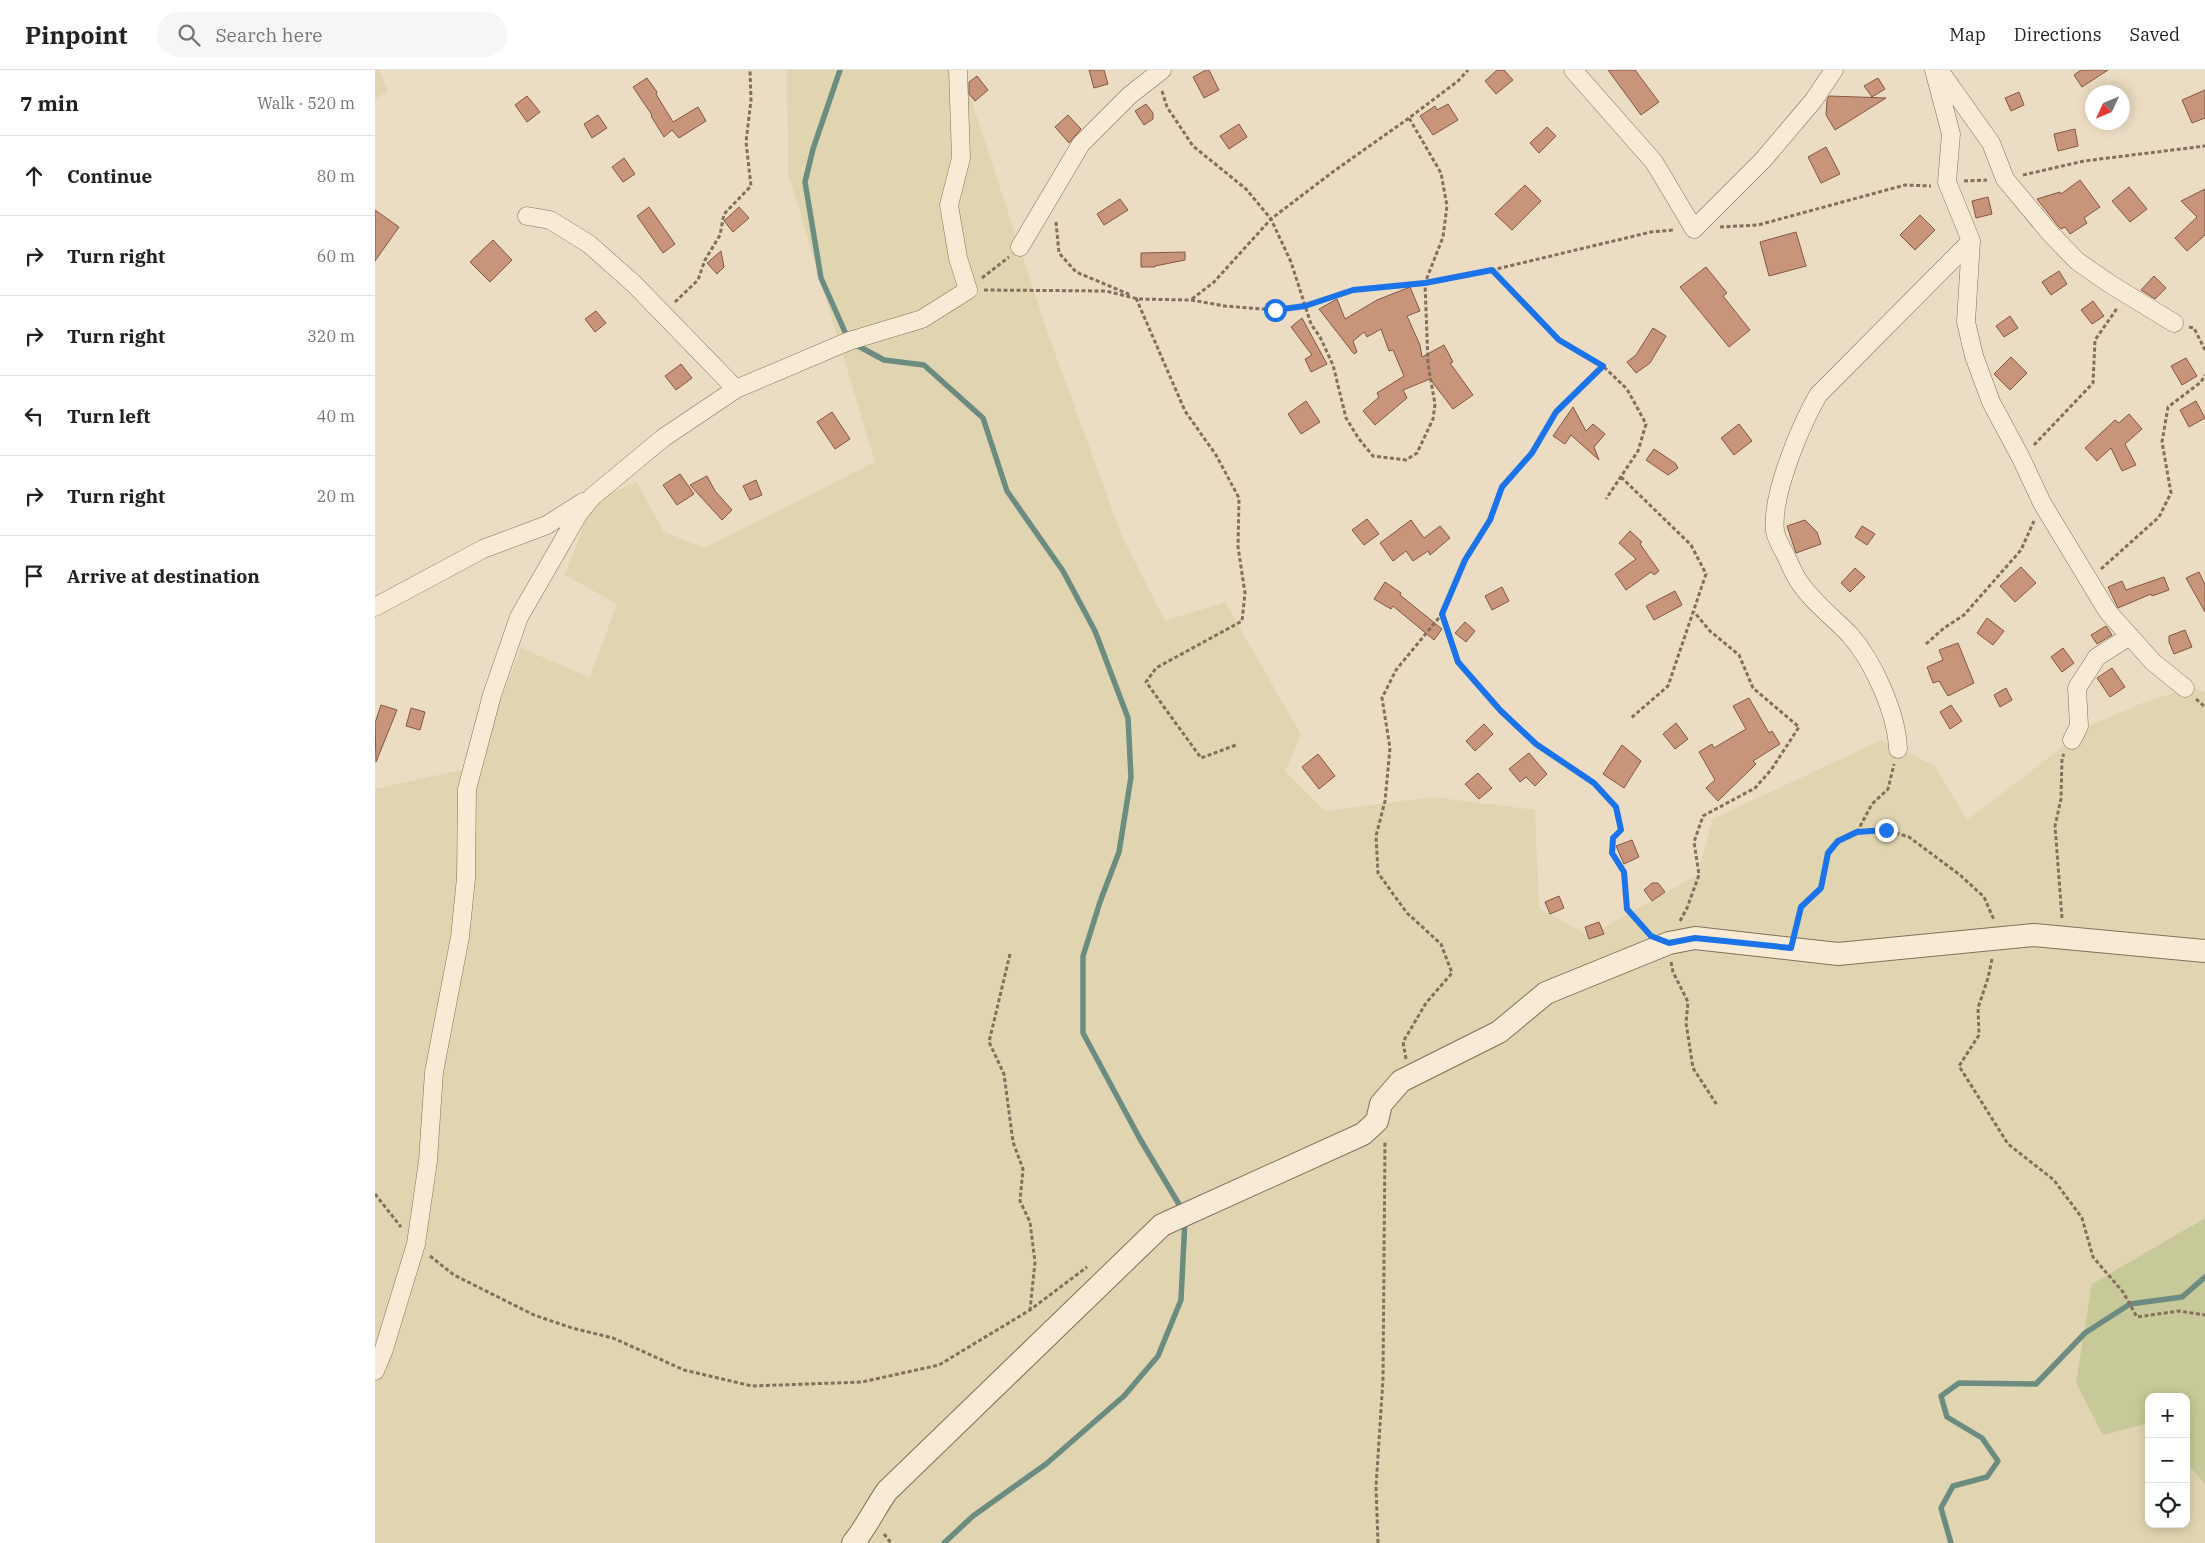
<!DOCTYPE html>
<meta charset="utf-8">
<style>
body{margin:0;font-family:"IBM Plex Serif",serif;background:#f6f6f6;color:#222}
.controls{position:absolute;right:15px;bottom:15px;display:grid;overflow:hidden;border-radius:10px;box-shadow:0 2px 12px #0003}
.controls button{width:45px;height:45px;display:grid;place-items:center;padding:0;border:0;border-bottom:1px solid #e0e0e0;background:#fff;color:#222;font:25px sans-serif}
.compass{position:absolute;left:1710px;top:15px;width:45px;height:45px;border-radius:50%;background:#fff;box-shadow:0 2px 12px #0003;rotate:226deg}
.stop{position:absolute;width:15px;height:15px;margin:-11px;border:4px solid #1a73e8;border-radius:50%;background:#fff}
.stop.end{background:#1a73e8;border-color:#fff;box-shadow:0 1px 5px #0008}
.list{margin:0;padding:0;list-style:none}
h2{display:flex;justify-content:space-between;align-items:center;height:65px;margin:0;padding:0 20px;font-size:21px}
h2 small{font-size:16px;font-weight:400;color:#767676}
.list li{display:grid;grid-template-columns:32px 1fr auto;gap:15px;align-items:center;box-sizing:border-box;height:80px;padding:0 20px;border-top:1px solid #e0e0e0}
.list b{display:block;font-size:19px;white-space:nowrap}
.list em{font-size:16px;font-style:normal;color:#767676}
.icon{flex:none;width:28px;height:28px;fill:none;stroke:currentColor;stroke-width:2;stroke-linecap:round;stroke-linejoin:round}
.map{position:relative;flex:none;width:1830px;height:1473px;overflow:hidden}
header{display:flex;align-items:center;gap:30px;box-sizing:border-box;height:70px;padding:0 25px;background:#fff;border-bottom:1px solid #e0e0e0}
header strong{font-size:24px}
nav{display:flex;gap:28px;margin-inline-start:auto;font-size:18px}
.search{width:350px;height:45px;background:#f6f6f6;display:flex;align-items:center;gap:12px;box-sizing:border-box;padding:0 18px;border-radius:28px;color:#767676;font-size:19px}
main{display:flex}
aside{flex:1;background:#fff}
.map>svg:first-child{display:block}
.farmland{fill:#e1d5b1}
.green{fill:#c7c998}
.lines{fill:none;stroke-linecap:round;stroke-linejoin:round}
.stream{stroke:#6c8c82;stroke-width:5.5}
.building{fill:#c8957b;stroke:#835742}
.minor-casing{stroke:#856e5b;stroke-width:19}
.tertiary-casing{stroke:#856e5b;stroke-width:24}
.path{stroke:#856e5b;stroke-width:3;stroke-dasharray:4 2.5;stroke-linecap:butt}
.minor{stroke:#f7ebd6;stroke-width:18}
.tertiary{stroke:#f7ebd6;stroke-width:22}
.route{stroke:#1a73e8;stroke-width:6}
</style>
<header>
<strong>Pinpoint</strong>
<div class="search"><svg class="icon" aria-label="search" viewBox="0 0 24 24"><circle cx="10" cy="10" r="6"/><path d="M15 15l6 6"/></svg>Search here</div>
<nav><a>Map</a><a>Directions</a><a>Saved</a></nav>
</header>
<main>
<aside>
<h2>7 min<small>Walk · 520 m</small></h2>
<ul class="list">
<li><svg class="icon" aria-label="ahead" viewBox="0 0 24 24"><path d="M12 20V5M6 11l6-6 6 6"/></svg><div><b>Continue</b></div><em>80 m</em></li>
<li><svg class="icon" aria-label="right" viewBox="0 0 24 24"><path d="M7 20v-9h11M14 6l5 5-5 5"/></svg><div><b>Turn right</b></div><em>60 m</em></li>
<li><svg class="icon" aria-label="right" viewBox="0 0 24 24"><path d="M7 20v-9h11M14 6l5 5-5 5"/></svg><div><b>Turn right</b></div><em>320 m</em></li>
<li><svg class="icon" aria-label="left" viewBox="0 0 24 24"><path d="M17 20v-9H6M10 6l-5 5 5 5"/></svg><div><b>Turn left</b></div><em>40 m</em></li>
<li><svg class="icon" aria-label="right" viewBox="0 0 24 24"><path d="M7 20v-9h11M14 6l5 5-5 5"/></svg><div><b>Turn right</b></div><em>20 m</em></li>
<li><svg class="icon" aria-label="arrive" viewBox="0 0 24 24"><path d="M6 21V4h12l-3 4 3 4H6"/></svg><div><b>Arrive at destination</b></div></li>
</ul>
</aside>
<div class="map">
<svg width="1830" height="1473" viewBox="0 0 1830 1473">
<rect width="100%" height="100%" fill="#ecdcc3"/>
<path class="farmland" d="M0,0h4l9,21 -13,8z
M412,0h177l1,11 83,253 73,200 44,87 60,-19 76,133 -16,36 40,40 107,-14 103,13 4,98 50,28 108,-61 16,-56 168,-79 54,26 32,54 123,-94 52,-23 50,-16 13,6v525l-13,7 -89,209 46,-11v101h37v-62l19,22v59h-1830v-754l99,-22 47,-119 69,29 27,-73 -52,-29 28,-74 44,-19 26,49 41,17 171,-86 -87,-289z"/>
<path class="green" d="M1830,1148v266l-19,-22v-65h-37v26l-46,12 -27,-52 16,-99z"/>
<g class="lines">
<path class="stream" d="M465,0l-27,79 -8,33 16,96 28,63 35,19 40,5 59,53 24,73 56,80 32,60 33,87 3,59 -12,75 -19,50 -17,54v77l57,106 43,72
M569,1473l29,-27 73,-52 78,-68 34,-40 23,-56 4,-81
M1576,1473l-10,-35 12,-22 34,-9 11,-16 -16,-23 -35,-21 -6,-21 18,-13 77,1 49,-51 45,-29 52,-7 23,-20"/>
</g>
<path class="building" d="M714,0h15l4,14 -14,4z
M831,0h3l10,20 -15,8 -11,-21z
M1122,0h7l9,10 -17,14 -11,-13z
M1233,0h27l24,32 -18,13z
M1706,0h27l-26,17 -8,-12z
M602,6l11,14 -13,11 -6,-7v-12z
M272,8l10,14 -1,2 17,28 25,-15 8,14 -27,17 -7,-8 -8,7 -13,-21 1,-1 -19,-28z
M1503,8l7,11 -13,8 -8,-11z
M1830,20v28l-13,5 -10,-23z
M1644,22l5,13 -13,6 -6,-13z
M152,26l13,16 -13,10 -12,-17z
M1454,26l57,2 -51,32 -9,-15 1,-15z
M771,34l7,9v6l-9,6 -9,-14z
M1073,34l10,16 -25,15 -13,-19 15,-10 2,4z
M223,45l9,13 -15,10 -8,-14z
M693,45l13,14 -12,14 -14,-16z
M864,54l8,13 -18,12 -9,-13z
M1172,57l9,9 -17,17 -9,-10z
M1700,59l3,17 -20,5 -4,-17z
M1451,77l14,27 -19,9 -13,-26z
M249,88l11,16 -12,8 -11,-15z
M1705,110l20,27 -16,11 3,5 -17,11 -5,-7 -4,2 -3,-3 -21,-27 23,-7 1,2z
M1150,115l16,16 -29,29 -17,-16z
M1754,117l18,22 -17,13 -18,-21z
M1830,119v46l-18,16 -12,-13 22,-21 -16,-16z
M1613,127l4,17 -16,4 -4,-17z
M745,129l8,11 -24,15 -7,-11z
M274,137l26,37 -12,9 -26,-37z
M364,137l10,11 -16,14 -9,-11z
M0,140l24,17 -24,34z
M1545,145l15,15 -20,20 -15,-15z
M1421,162l10,34 -37,10 -9,-34z
M118,170l19,20 -22,22 -20,-20z
M346,181l3,16 -7,7 -10,-11z
M810,182v8l-30,6v1h-14v-14z
M1331,197l21,26 -4,3 27,34 -21,17 -49,-60z
M1684,201l8,13 -16,11 -9,-13z
M1779,206l12,12 -11,11 -14,-9z
M1035,217l10,24 -13,5 13,29 2,12 22,-12 9,17 -3,1 23,32 -20,14 -23,-30 -27,11 4,8 -32,27 -12,-14 16,-14 -2,-4 27,-17 -11,-26 -4,1 -8,-22 -14,8 -3,-5 -11,9 4,11 -3,2 -35,-45 18,-10 8,20 32,-19z
M1718,231l11,15 -12,8 -11,-14z
M221,241l10,12 -11,9 -10,-13z
M1635,246l8,12 -14,9 -8,-11z
M927,248l25,46 -16,8 -6,-13 7,-4 -21,-28z
M1278,258l13,8 -16,27 -14,10 -9,-11 9,-7z
M1636,287l16,16 -17,17 -16,-16z
M1811,288l11,18 -15,9 -11,-19z
M306,294l11,14 -16,12 -11,-14z
M931,331l14,21 -19,12 -13,-20z
M1821,331l9,17 -16,9 -9,-17z
M1198,337l13,24 7,-7 12,10 -11,13 5,13 -28,-25 -6,9 -12,-8z
M457,342l18,27 -15,10 -18,-27z
M1754,344l13,15 -17,15 11,21 -14,6 -11,-23 -14,13 -12,-13 30,-28 4,3z
M1364,354l13,17 -18,14 -13,-17z
M1279,379l21,14 3,5 -10,7 -22,-15z
M305,404l14,20 -17,11 -14,-20z
M332,406l8,15 17,19 -10,10 -32,-35z
M381,410l6,15 -12,5 -7,-14z
M992,449l12,15 -15,11 -12,-15z
M1036,450l13,18 16,-12 10,12 -20,17 -2,-4 -15,10 -7,-10 -13,10 -13,-18z
M1430,450l12,12 4,12 -25,9 -9,-27z
M1487,456l13,8 -8,11 -12,-8z
M1255,461l12,11 -2,2 19,27 -5,4 -3,-3 -25,18 -11,-16 21,-15 -17,-16z
M1646,497l15,16 -21,19 -15,-16z
M1480,498l10,9 -15,15 -9,-9z
M1824,502l6,13v27l-19,-34z
M1789,507l5,13 -17,6 -1,-2 -33,14 -10,-21 14,-6 4,9z
M1010,512l16,11 -1,2 42,34 -8,11 -41,-34 -2,3 -17,-10z
M1127,517l7,14 -17,9 -7,-14z
M1300,521l7,14 -28,15 -8,-14z
M1612,548l17,13 -11,14 -16,-12z
M1090,552l10,9 -9,11 -11,-9z
M1731,556l6,9 -15,9 -6,-9z
M1810,560l7,17 -18,7 -5,-12v-6z
M1583,573l16,40 -26,13 -9,-15 -6,2 -6,-16 16,-7 -4,-10z
M1688,578l11,15 -12,9 -11,-15z
M1737,598l13,19 -15,10 -13,-19z
M1631,618l6,12 -12,7 -6,-12z
M1374,628l20,35 3,-2 8,13 -27,17 3,3 -38,37 -12,-13 9,-8 -16,-28 13,-8 2,4 32,-19 -13,-23z
M6,635l16,5 -21,52 -1,-39z
M1576,635l11,16 -12,8 -10,-17z
M36,638l14,4 -5,18 -14,-4z
M1301,653l12,16 -13,10 -12,-15z
M1109,654l9,10 -18,17 -9,-10z
M1247,675l19,16 -17,27 -21,-14z
M1154,683l18,21 -12,12 -9,-9 -6,5 -11,-13z
M943,684l17,22 -16,13 -17,-22z
M1103,703l14,15 -13,11 -14,-15z
M1257,770l7,17 -15,7 -8,-18z
M1277,813h6l7,9 -13,9 -8,-11z
M1184,826l5,12 -14,6 -5,-12z
M1224,852l5,12 -15,5 -4,-12z"/>
<g class="lines">
<g class="minor-casing">
<path id="minor" d="M1198,0l81,92 40,67 69,-69 50,-59 21,-31
M1559,0l17,64 -4,48 24,59 -5,81 8,34 17,46 30,56 21,45 66,109 45,50 32,26
M1564,0l52,73 14,36 45,54 27,28 33,23 64,39
M152,146l23,4 39,24 45,40 102,105
M645,177l61,-103 49,-49 32,-25
M0,537l108,-58 64,-24 36,-23
M1697,670l7,-14 -2,-38 20,-31 33,-21
M1523,679c-1,-35 -25,-88 -48,-114 -17,-18 -39,-34 -52,-55 -6,-9 -9,-19 -14,-28 -3,-6 -8,-14 -9,-21 -4,-36 25,-104 43,-136l153,-154
M0,1301l8,-19 33,-108 12,-83 6,-89 26,-135 6,-59 1,-89 25,-94 27,-78 60,-104 13,-16 71,-59 73,-49 113,-48 73,-22 46,-29 -10,-32 -9,-53 12,-47 -3,-88"/>
</g>
<g class="tertiary-casing">
<path id="tertiary" d="M478,1473c13,-15 22,-35 34,-52l275,-266 201,-91 14,-13 4,-17 20,-23 98,-49 47,-39 123,-50 26,-5 143,16 196,-19 171,16"/>
</g>
<path class="path" d="M787,21l5,16 26,39 53,43 25,30 20,43 20,62 9,13 13,28 13,53 13,21 14,17 33,4 11,-7 16,-34 2,-15 -7,-40 -3,-81 18,-46 4,-31 -6,-33 -32,-55 49,-37 10,-11
M1648,105l61,-14 121,-15
M1589,111l23,-1
M681,152l3,31 17,19 55,23
M1345,157l38,-2 147,-40 26,1
M1117,200l67,70 44,26 24,23 19,35 -8,27 -32,48
M607,208l27,-21
M609,220l122,1 32,8 53,1 34,6 50,4 30,-4 48,-16 72,-7 38,-6 188,-45 23,-2
M761,228l49,113 31,44 23,43 -1,49 7,46 -3,28 -86,47 -10,14 55,76 35,-13
M817,229l22,-17 57,-63 63,-48 75,-53
M300,232l23,-22 7,-20 15,-25 4,-21 27,-28 -5,-44 5,-42 -1,-30
M1814,257l5,1 11,22
M1659,375l59,-62 2,-43 23,-33
M1246,407l70,68 15,29 -38,112 -38,33
M1726,499l58,-52 12,-24 -9,-51 6,-35 33,-25 4,-7
M1067,545l16,47 42,48 36,34 58,39 22,24 5,23 -8,8 -1,15 12,19 3,37 20,22
M1551,574l18,-16 20,-13 57,-65 13,-29
M1821,629l9,8
M1482,762l29,-2 23,7 51,38 24,22 10,23
M1687,848l-7,-92 6,-27 1,-41 2,-4
M1305,851l7,-13 12,-33 -5,-33 9,-26 52,-28 16,-18 28,-43 -46,-39 -14,-33 -29,-24 -16,-19
M1420,860l6,-23 20,-19 7,-35 10,-12 19,-9 15,-28 16,-15 6,-25
M635,884l-21,88 15,32 9,68 10,27 -3,32 10,21 5,40 -5,48
M1617,889l-4,19 -10,30 1,27 -20,31 49,78 46,36 28,38 11,39 30,35 14,25 42,-6 26,4
M1296,892l2,10 15,30 -2,21 7,45 24,37
M1031,989l-3,-17 23,-39 26,-30 -11,-29 -34,-31 -29,-40 -2,-37 9,-35 5,-53 -8,-50 14,-28 46,-56 23,-54 25,-40 12,-33 30,-34 24,-41 47,-46
M0,1124l26,33
M55,1186l24,19 80,40 38,13 41,10 71,32 68,16 110,-4 77,-17 91,-55 57,-43
M509,1464l7,9
M1003,1473l-2,-56 7,-108 2,-238"/>
<use href="#minor" class="minor"/>
<use href="#tertiary" class="tertiary"/>
</g>
<g class="lines">
<path class="route" d="M900,240l30,-4 48,-16 72,-7 67,-13 67,70 44,26 -47,46 -24,41 -30,34 -12,33 -25,40 -23,54 16,48 42,48 36,34 58,39 22,24 5,23 -8,8 -1,15 12,19 3,37 24,27 18,7 26,-5 96,10 10,-41 20,-19 7,-35 10,-12 19,-9 29,-2"/>
</g>
</svg>
<div class="controls">
<button>+</button>
<button>−</button>
<button><svg class="icon" aria-label="locate" viewBox="0 0 24 24"><circle cx="12" cy="12" r="6"/><path d="M12 2v4M12 18v4M2 12h4M18 12h4"/></svg></button>
</div>
<svg class="compass" viewBox="-18 -18 36 36"><path d="M0-13l5 13h-10z" fill="#e53935"/><path d="M0 13l5-13h-10z" fill="#767676"/></svg>
<div class="stop" style="left:900px;top:240px"></div>
<div class="stop end" style="left:1511px;top:760px"></div>
</div>
</main>
